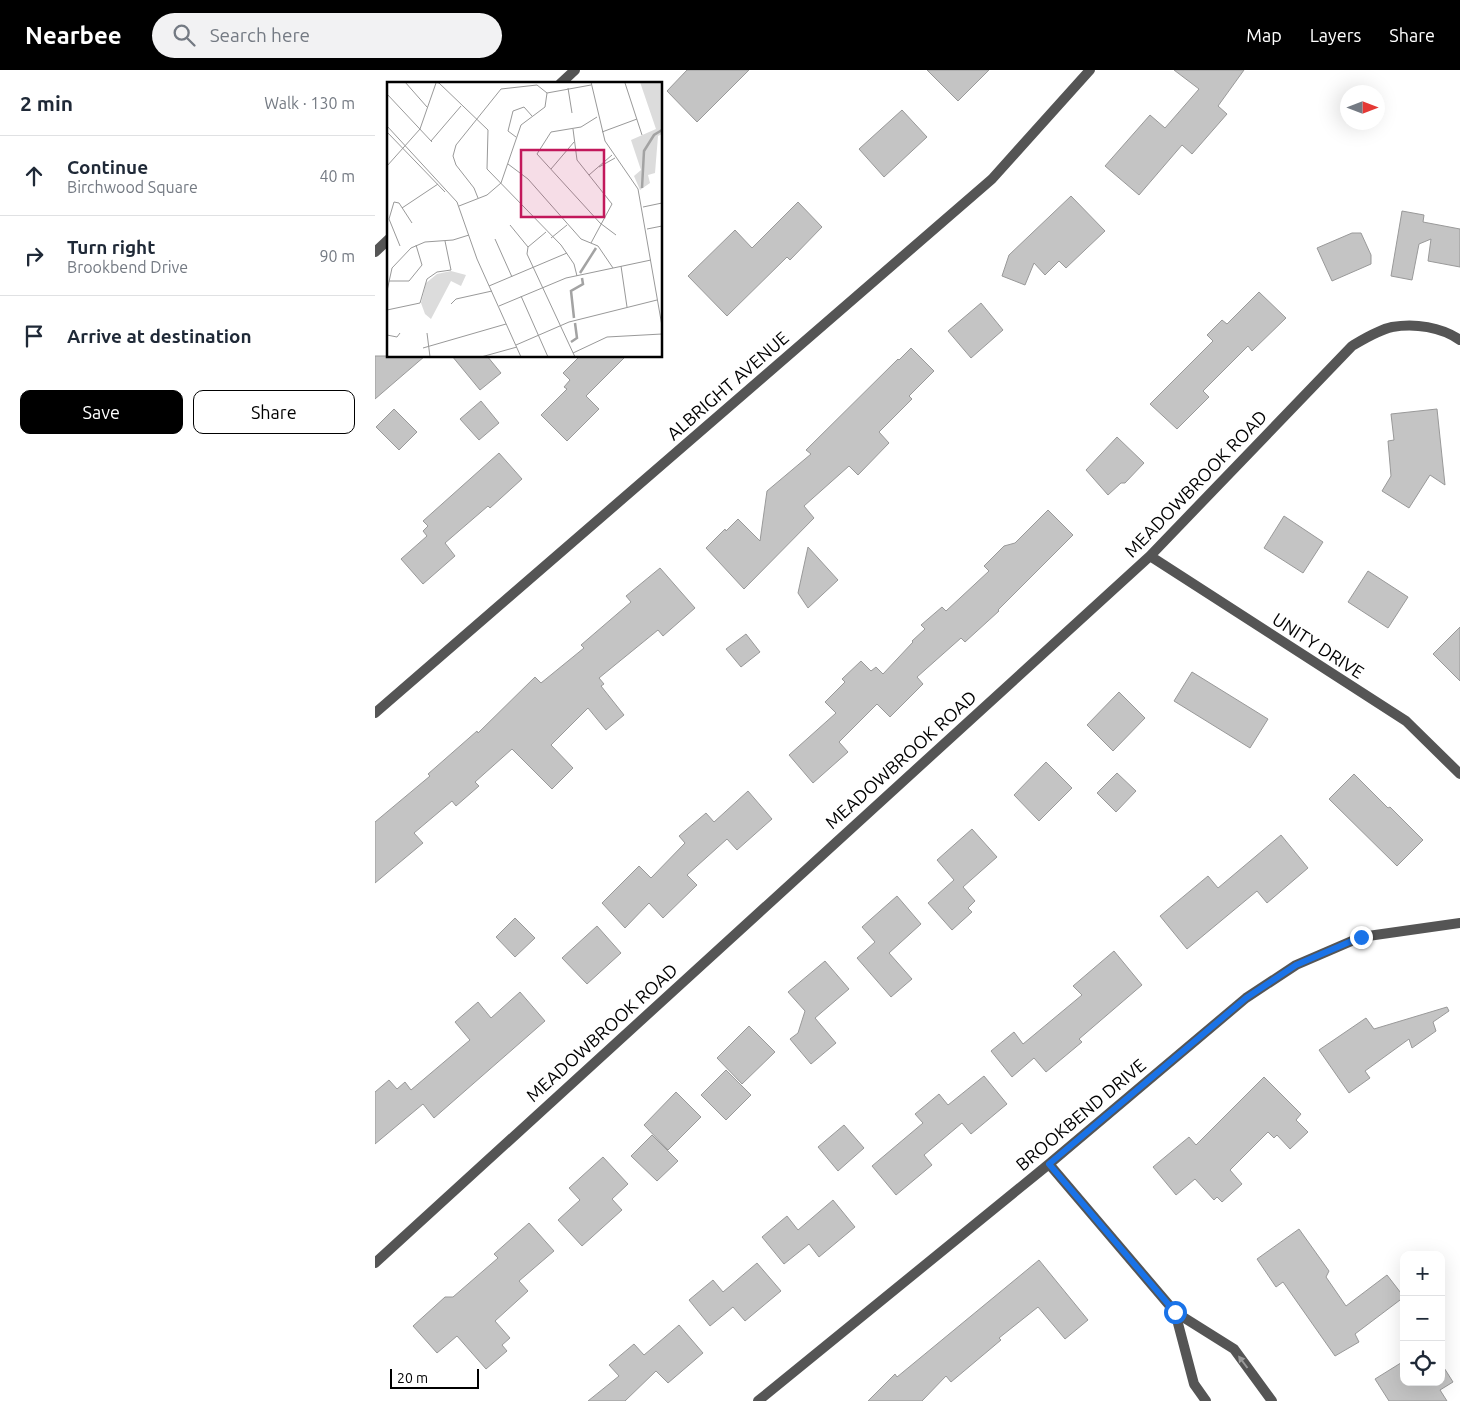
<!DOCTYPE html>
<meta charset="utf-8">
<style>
body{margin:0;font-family:Ubuntu,sans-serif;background:#f2f2f3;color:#1f2937}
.controls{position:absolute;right:15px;bottom:15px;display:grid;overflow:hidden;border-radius:10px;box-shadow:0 5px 20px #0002}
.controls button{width:45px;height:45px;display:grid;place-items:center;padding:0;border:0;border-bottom:1px solid #e0e1e3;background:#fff;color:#1f2937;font:25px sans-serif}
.compass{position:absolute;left:965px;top:15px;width:45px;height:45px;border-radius:50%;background:#fff;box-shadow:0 5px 20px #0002;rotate:90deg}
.scale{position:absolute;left:15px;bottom:12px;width:89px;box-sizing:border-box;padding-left:5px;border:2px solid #000;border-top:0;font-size:14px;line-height:18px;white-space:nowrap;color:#000;-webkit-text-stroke:4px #fff;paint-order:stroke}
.stop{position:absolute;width:15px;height:15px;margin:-11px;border:4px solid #1a73e8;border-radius:50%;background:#fff}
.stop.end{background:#1a73e8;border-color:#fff;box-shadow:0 1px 5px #0008}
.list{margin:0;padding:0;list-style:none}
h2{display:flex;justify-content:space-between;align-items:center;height:65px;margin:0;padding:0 20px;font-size:21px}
h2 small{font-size:16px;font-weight:400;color:#747a83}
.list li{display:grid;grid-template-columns:32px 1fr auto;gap:15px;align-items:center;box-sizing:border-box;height:80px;padding:0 20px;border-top:1px solid #e0e1e3}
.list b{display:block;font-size:19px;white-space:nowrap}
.list p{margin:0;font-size:16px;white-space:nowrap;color:#747a83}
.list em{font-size:16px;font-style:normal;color:#747a83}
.actions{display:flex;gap:10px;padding:15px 20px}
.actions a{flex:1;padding:11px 0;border:1px solid #000;border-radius:10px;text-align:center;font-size:18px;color:#000}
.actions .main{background:#000;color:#fff}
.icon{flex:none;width:28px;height:28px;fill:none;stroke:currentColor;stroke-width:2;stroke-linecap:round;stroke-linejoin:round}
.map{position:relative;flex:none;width:1085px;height:1331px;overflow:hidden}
header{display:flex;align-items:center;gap:30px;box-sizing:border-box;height:70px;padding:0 25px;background:#000;color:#fff}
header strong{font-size:24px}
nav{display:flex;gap:28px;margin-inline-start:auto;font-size:18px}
.search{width:350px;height:45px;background:#f2f2f3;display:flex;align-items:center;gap:12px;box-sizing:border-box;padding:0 18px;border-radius:28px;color:#747a83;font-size:19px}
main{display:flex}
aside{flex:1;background:#fff}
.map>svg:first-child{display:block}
.building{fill:#c4c4c4;stroke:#999}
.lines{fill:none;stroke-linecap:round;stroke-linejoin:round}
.minor{stroke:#555;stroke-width:10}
.oneway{fill:#999}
.route{stroke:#1a73e8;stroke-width:6}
.labels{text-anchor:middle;stroke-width:4;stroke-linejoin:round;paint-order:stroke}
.street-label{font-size:18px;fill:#000;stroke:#fff}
.inset-river{fill:none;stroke:#a3a3a3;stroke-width:2.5}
.inset-road{fill:none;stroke:#999;stroke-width:1}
.view{fill:#c2185b;fill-opacity:0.15;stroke:#c2185b;stroke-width:2.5}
.inset-edge{fill:none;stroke:#000;stroke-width:2.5}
</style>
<header>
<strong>Nearbee</strong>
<div class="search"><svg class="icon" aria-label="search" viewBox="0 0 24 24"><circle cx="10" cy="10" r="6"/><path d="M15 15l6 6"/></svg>Search here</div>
<nav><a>Map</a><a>Layers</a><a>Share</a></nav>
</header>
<main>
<aside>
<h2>2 min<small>Walk · 130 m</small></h2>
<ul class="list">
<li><svg class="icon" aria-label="ahead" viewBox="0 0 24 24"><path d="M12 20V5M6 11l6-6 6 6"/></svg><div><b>Continue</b><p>Birchwood Square</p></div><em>40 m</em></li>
<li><svg class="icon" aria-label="right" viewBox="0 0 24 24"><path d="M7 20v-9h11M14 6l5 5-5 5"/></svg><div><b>Turn right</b><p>Brookbend Drive</p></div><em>90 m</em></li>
<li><svg class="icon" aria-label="arrive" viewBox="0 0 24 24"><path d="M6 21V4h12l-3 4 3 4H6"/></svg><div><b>Arrive at destination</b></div></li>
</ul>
<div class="actions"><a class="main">Save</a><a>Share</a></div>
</aside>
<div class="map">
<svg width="1085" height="1331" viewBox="0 0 1085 1331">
<rect width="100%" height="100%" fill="#fff"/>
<path class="building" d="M312,0h62l-52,52 -30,-31z
M552,0h62l-31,31z
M799,0h70l-26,36 9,8 -35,40 -10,-9 -43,50 -34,-29 45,-51 15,13 34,-39z
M527,40l25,27 -43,40 -25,-28z
M696,126l34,35 -39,37 -7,-7 -14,14 -11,-12 -9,22 -23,-9 7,-21z
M423,132l24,25 -32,33 -3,-3 -60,59 -39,-40 47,-46 17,18z
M1027,141l22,4 -1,7 37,7v38l-32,-6 3,-22 -12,5 -7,36 -21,-4z
M977,163h9l10,22v9l-39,17 -15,-33z
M884,222l27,26 -34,33 -4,-5 -45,45 6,6 -32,32 -27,-25 63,-63 -6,-6 15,-15 5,4z
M606,233l22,27 -32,28 -23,-27z
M536,278l23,23 -25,25 3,3 -33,33 10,11 -31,32 -9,-9 -45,40 10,12 -70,71 -38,-41 19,-19 1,2 12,-12 22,22 7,-50 44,-37 -5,-4 92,-91 1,1z
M0,286h50l-50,43z
M77,286h35l14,17 -21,17z
M205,286h46l-40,40 13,13 -32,32 -26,-26 26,-26 -3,-2 6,-7 -7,-7z
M106,331l18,22 -20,17 -19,-21z
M19,339l23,23 -18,18 -23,-23z
M1062,339l8,76 -15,-10 -21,33 -27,-17 9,-15 -3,-35 6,-1 -3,-26z
M742,367l27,26 -19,20h-4l-13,12 -22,-25z
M124,383l23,26 -32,29 -2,-2 -43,37 10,13 -32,28 -22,-25 26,-23 -4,-5 5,-5 -5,-5z
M673,440l25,25 -75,75 1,1 -34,31 -4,-4 -44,39 6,7 -33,33 -13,-13 -38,38 9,10 -35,31 -24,-28 47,-42 -11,-11 20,-20 -3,-3 19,-18 10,10 5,-4 7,7 30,-32 -1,-1 13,-12 -4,-4 21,-18 4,4 43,-40 -5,-5 20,-20 11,-3z
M909,446l39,26 -20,31 -39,-25z
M433,477l30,33 -30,28 -10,-15z
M285,498l35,40 -32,28 -5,-6 -59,48 5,6 -3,2 23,29 -18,15 -18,-22 -37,37 22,23 -21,21 -40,-40 -37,33 4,4 -23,20 -4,-5 -38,32 9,10 -48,40v-61l55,-46 -2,-2 49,-43 1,2 57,-56 6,6 43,-35 -3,-3 50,-43 -5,-6z
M993,501l40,26 -20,31 -40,-26z
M1085,557v54l-27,-27z
M371,564l14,18 -19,15 -15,-18z
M817,602l76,47 -18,29 -76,-47z
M744,622l26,26 -32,33 -26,-26z
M671,692l26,26 -33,33 -25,-26z
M742,703l19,18 -20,21 -19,-19z
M979,704l34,34 2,-1 33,33 -26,26 -68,-67z
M373,721l24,28 -35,31 -10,-11 -40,36 10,10 -34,33 -14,-15 -24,25 -23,-25 37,-37 12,12 34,-35 -6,-7 27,-23 8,9z
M597,759l25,28 -34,30 12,14 -7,7 4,4 -20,18 -24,-27 26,-23 -17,-20z
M906,765l27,33 -41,35 -10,-12 -70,58 -27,-33 48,-40 10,12z
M522,826l24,28 -32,29 23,26 -21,18 -34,-39 18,-16 -13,-15z
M140,848l20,20 -20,19 -19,-20z
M222,856l24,27 -34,31 -25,-26z
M739,881l28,34 -63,54 3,3 -36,30 -12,-14 -22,19 -21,-26 23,-19 9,12 59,-49 -9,-9z
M450,891l24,28 -34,29 21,25 -25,21 -21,-25 8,-6 7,-22 -17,-19z
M145,922l25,29 -111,97 -11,-14 -48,40v-52l14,-12 8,9 8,-7 6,8 59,-50 -15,-18 23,-20 13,16z
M1072,937l2,4 -16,11 3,9 -24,17 -3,-9 -44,32 5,7 -21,15 -30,-43 47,-32 8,11z
M374,956l26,26 -33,32 -25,-26z
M351,1000l25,25 -25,25 -25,-25z
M609,1006l23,28 -36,30 -9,-11 -38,32 8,10 -36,30 -24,-29 51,-43 -8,-9 24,-20 9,11z
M889,1007l37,37 -5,6 12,12 -18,17 -13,-14 -3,3 -6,-6 -38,38 12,14 -20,18 -5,-5 -3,3 -19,-21 -19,16 -23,-28 36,-30 7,8z
M301,1022l25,25 -33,33 -24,-25z
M469,1055l20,23 -26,23 -20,-24z
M277,1065l26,26 -21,20 -26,-25z
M228,1087l25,27 -16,15 10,11 -40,36 -24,-26 22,-20 -11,-12z
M458,1130l22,27 -36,30 -10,-13 -25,20 -22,-27 25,-21 11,14z
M154,1153l25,28 -35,30 9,10 -33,30 15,17 -8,7 5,6 -21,18 -29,-33 -20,17 -24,-27 32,-29h8l45,-39 -4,-4z
M924,1159l30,42 -3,6 20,29 41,-31 17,22 -49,37 4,8 -24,14 -52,-74 -7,5 -19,-28z
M664,1190l49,60 -23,19 -27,-32 -39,31 2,2 -50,42 -5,-6 -24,25h-54l27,-27 2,3z
M382,1193l24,28 -36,30 -12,-14 -23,19 -21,-26 24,-20 10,12z
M304,1255l24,28 -35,30 -12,-12 -31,30h-37l31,-25 -10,-11 25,-21 10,11z
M1029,1291v21h37v-19l12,19 -13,8 7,11h-58l-14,-22z"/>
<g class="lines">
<path class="minor" d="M185,14l15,-14
M0,182l14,-13
M775,486l256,165 54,53
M0,643l617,-534 98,-109
M674,1094l126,148 59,37 38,52
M0,1193l775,-707 202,-210c12,-7 26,-16 40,-19 23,-4 49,0 68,13
M800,1242l19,72 12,17
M383,1331l291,-237 197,-166 50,-33 65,-28 99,-14"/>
</g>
<defs><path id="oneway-solid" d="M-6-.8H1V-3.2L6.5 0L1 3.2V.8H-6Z" transform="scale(1.25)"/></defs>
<use class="oneway" href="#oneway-solid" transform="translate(868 1292) rotate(-127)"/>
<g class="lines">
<path class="route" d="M800,1242l-126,-148 197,-166 50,-33 65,-28"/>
</g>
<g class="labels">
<g class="street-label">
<text transform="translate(353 316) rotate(-41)" y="6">ALBRIGHT AVENUE</text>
<text transform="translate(821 414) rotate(-46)" y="6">MEADOWBROOK ROAD</text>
<text transform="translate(943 576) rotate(33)" y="6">UNITY DRIVE</text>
<text transform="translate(526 690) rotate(-42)" y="6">MEADOWBROOK ROAD</text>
<text transform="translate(227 963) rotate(-42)" y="6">MEADOWBROOK ROAD</text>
<text transform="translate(706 1045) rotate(-40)" y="6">BROOKBEND DRIVE</text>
</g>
</g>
<g transform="translate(12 12)">
<rect width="275" height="275" fill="#fff"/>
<path d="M253,0h22v52l-4,2 -3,37 -7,2 2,8 -10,7 -6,-14 7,-6 -10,-30 25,-11zM64,189l15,4 -5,11 -10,-5 -20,38 -6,-5 -4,-11 5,-20 11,-9z" fill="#dcdcdc"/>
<path class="inset-river" d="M255,106l2,-37 10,-16 8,-5M193,191l16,-25M187,236l-3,-27 12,-7 -1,-6M184,260l6,-4 -2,-15"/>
<path class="inset-road" d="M18,0l22,25M48,0l4,1 49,47 -1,39 74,76 13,19 3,12M204,0l14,59 33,48 24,137M238,1l17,52M181,6l4,25M160,11l44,-8M0,12l45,48M210,35l-16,10 -30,5 -14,22 63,69 16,12M0,44l70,76 20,57 44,98M186,47l4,31 35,44 -21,39M0,50l58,60M215,50l35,-13M129,55l-8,-6 5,-20 11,-4 8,9M44,59l30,-35M121,82l20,15 53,60 17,7 15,22M0,84l33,-37 16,-46M212,85l16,-9M164,87l23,-27M202,93l23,-20M91,116l-4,-10 -18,-23 -3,-9 3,-11 45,-56 36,-4 10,8M72,124l28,-11 14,-12 20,-58 24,-18 2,-14M256,125l19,-4M15,126l36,-24M123,143l18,22M260,147l15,-3M164,156l16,-13M108,157l17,38M13,164l-11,-27 5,-17 5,1 13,20M141,165l-1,7 48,103M141,165l18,-15M234,184l6,41M2,199h20l13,-16 -6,-20M102,204l78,-33M0,209l5,-23 19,-20 14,-6 28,-2 16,-5M134,214l27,61M64,222l5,-5 36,-8M112,224l67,-28 85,-18M0,228l33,-7 7,-24 10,-7 14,-2 -6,-29M40,251l3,24M0,253l10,2 3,-4M129,263l53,-23 88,-22M36,266l83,-24M186,271l34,-16 55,-3M94,275l36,-10"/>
<path class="view" d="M134,68h83v67h-83z"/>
<rect width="275" height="275" class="inset-edge"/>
</g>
</svg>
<div class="controls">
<button>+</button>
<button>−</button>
<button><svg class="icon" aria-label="locate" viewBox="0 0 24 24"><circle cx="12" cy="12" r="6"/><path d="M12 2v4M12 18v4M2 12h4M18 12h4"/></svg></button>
</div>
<svg class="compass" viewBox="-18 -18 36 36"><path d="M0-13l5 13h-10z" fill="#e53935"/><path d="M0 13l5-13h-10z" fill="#747a83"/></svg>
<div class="scale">20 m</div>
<div class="stop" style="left:800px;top:1242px"></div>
<div class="stop end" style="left:986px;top:867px"></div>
</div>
</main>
